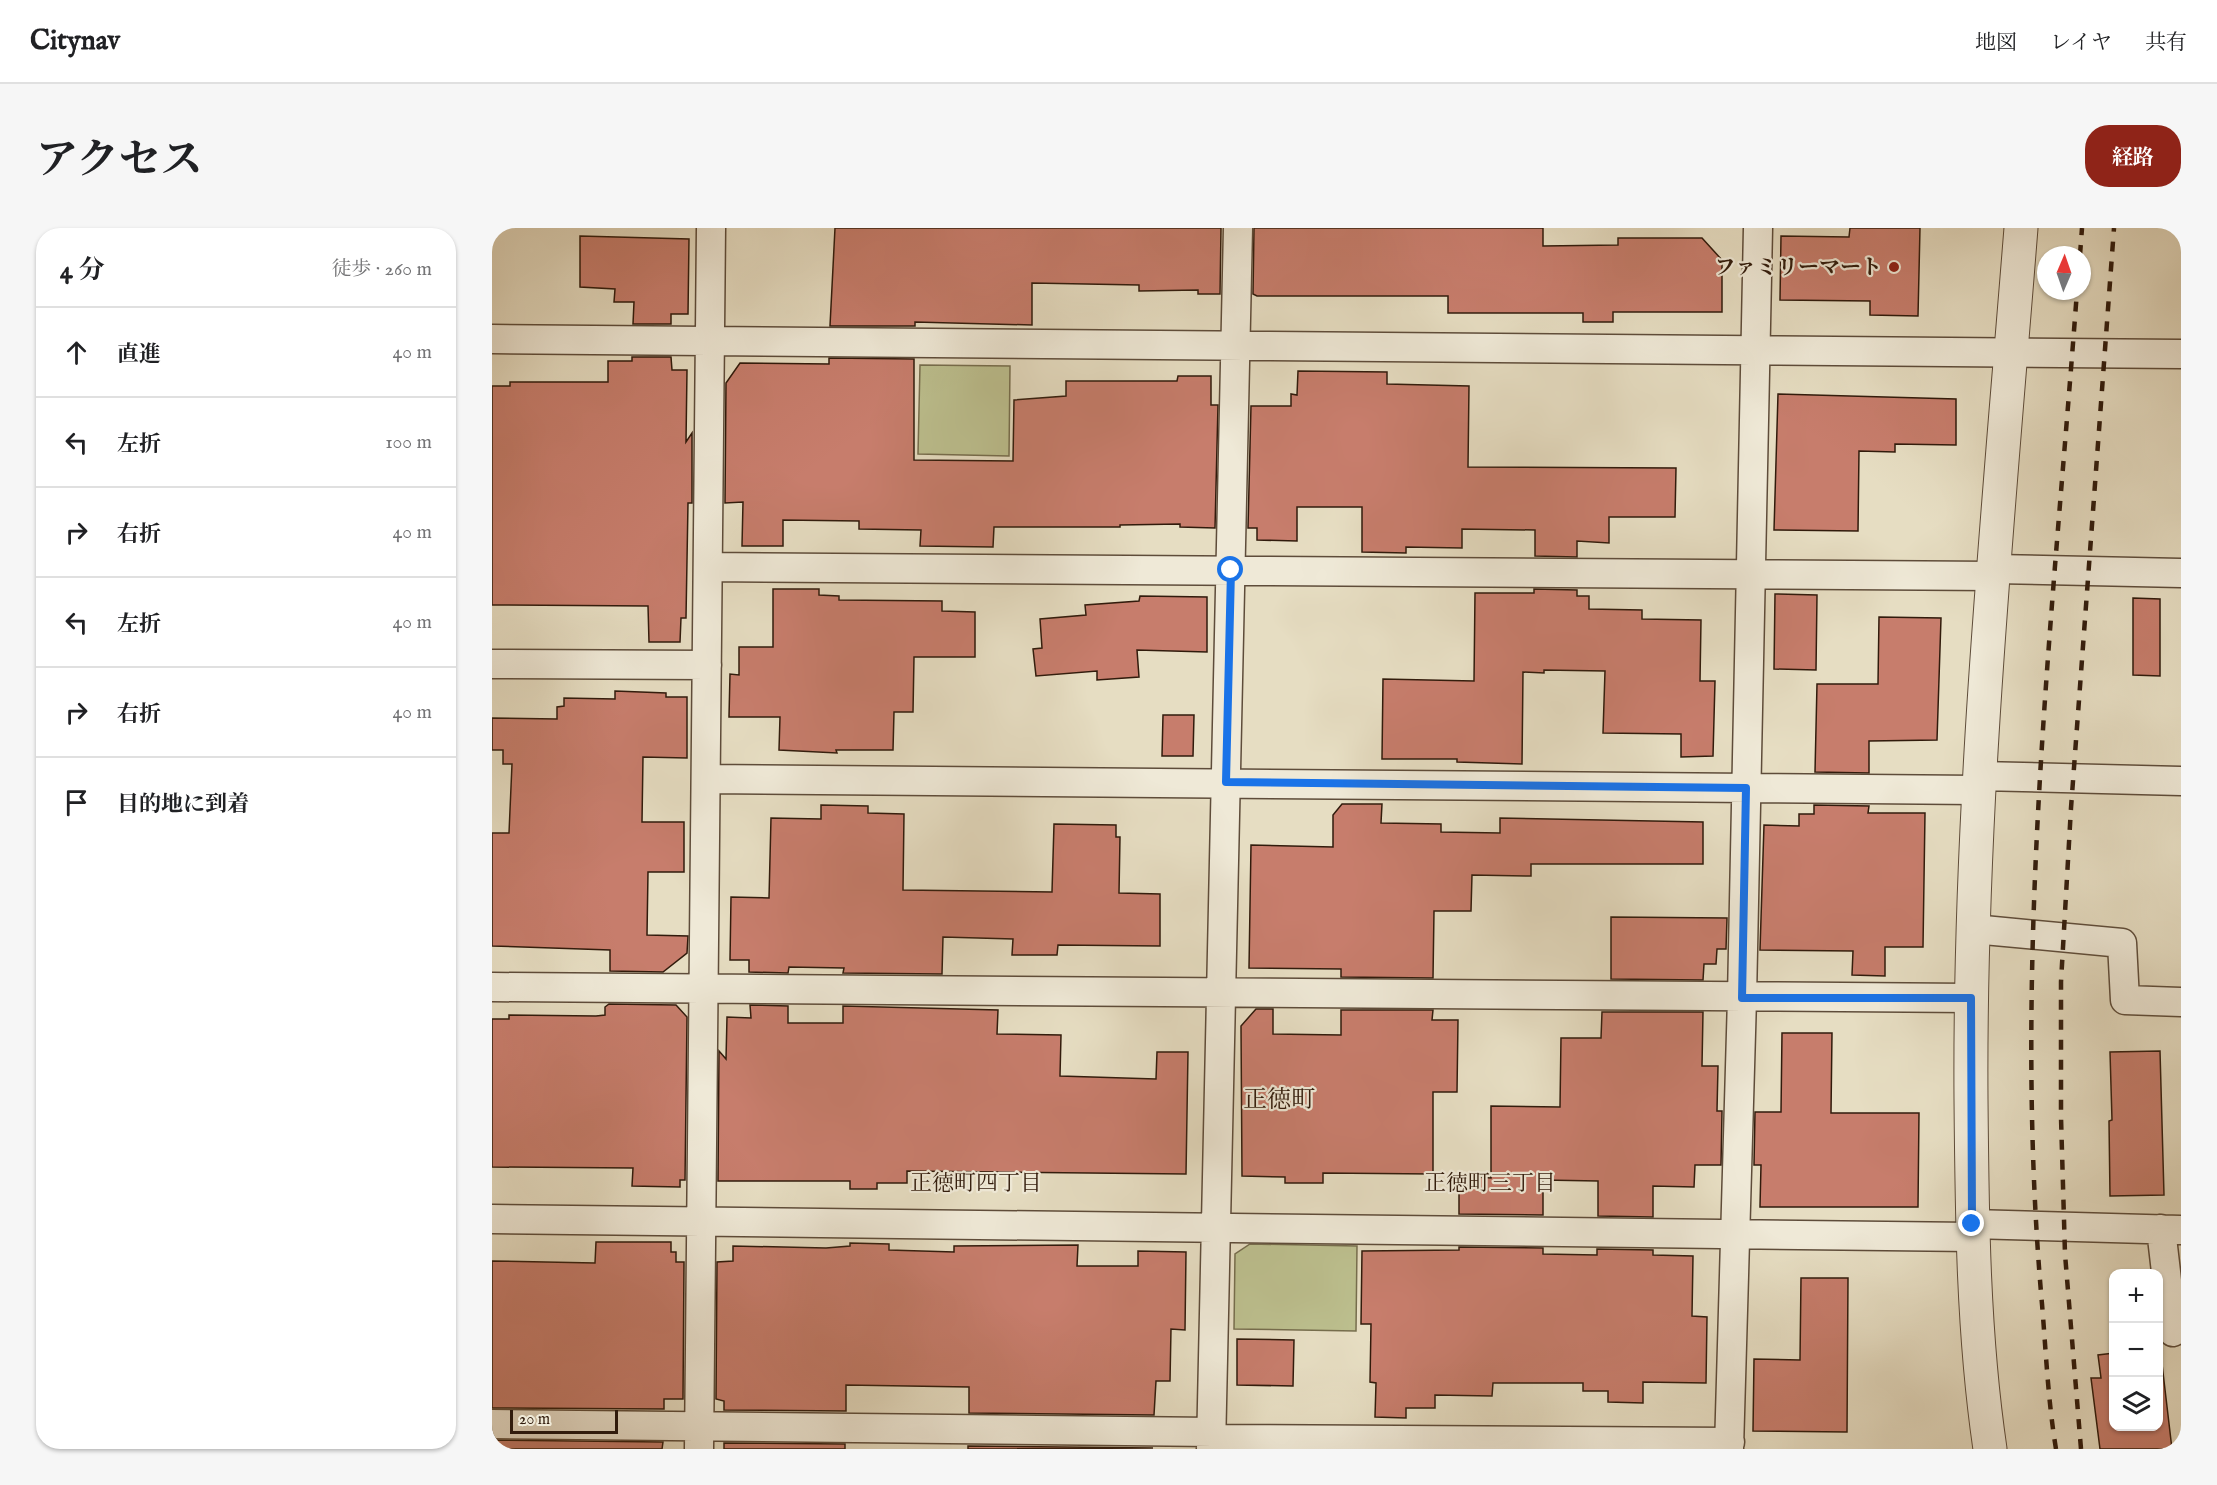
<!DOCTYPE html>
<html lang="ja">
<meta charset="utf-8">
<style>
body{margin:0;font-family:"IM FELL English","Noto Serif JP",serif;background:#f6f6f6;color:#202124}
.controls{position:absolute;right:18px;bottom:18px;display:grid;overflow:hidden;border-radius:12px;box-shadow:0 2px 4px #0004}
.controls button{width:54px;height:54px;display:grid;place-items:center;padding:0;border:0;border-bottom:2px solid #e0e0e0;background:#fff;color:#202124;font:30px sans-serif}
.compass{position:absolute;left:1545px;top:18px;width:54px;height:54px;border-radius:50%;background:#fff;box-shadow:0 2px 4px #0004;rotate:2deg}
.scale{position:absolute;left:18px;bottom:15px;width:108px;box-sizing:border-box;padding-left:6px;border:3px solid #311b0c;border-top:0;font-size:16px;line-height:21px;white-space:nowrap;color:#311b0c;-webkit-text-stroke:4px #efe9d7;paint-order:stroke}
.stop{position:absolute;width:18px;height:18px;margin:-14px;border:4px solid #1a73e8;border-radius:50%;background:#fff}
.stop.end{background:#1a73e8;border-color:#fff;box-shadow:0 2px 6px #0008}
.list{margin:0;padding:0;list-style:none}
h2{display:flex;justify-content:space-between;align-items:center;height:78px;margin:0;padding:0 24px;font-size:26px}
h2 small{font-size:20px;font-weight:400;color:#757577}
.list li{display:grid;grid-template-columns:39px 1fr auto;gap:18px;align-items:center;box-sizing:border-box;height:90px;padding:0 24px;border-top:2px solid #e0e0e0}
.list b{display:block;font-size:22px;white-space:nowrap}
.list em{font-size:20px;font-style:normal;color:#757577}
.icon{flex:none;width:33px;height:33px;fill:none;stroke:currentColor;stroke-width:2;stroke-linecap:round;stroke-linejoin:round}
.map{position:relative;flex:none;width:1689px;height:1221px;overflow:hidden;border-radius:24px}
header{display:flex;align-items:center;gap:36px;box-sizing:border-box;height:84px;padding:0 30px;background:#fff;border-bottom:2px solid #e0e0e0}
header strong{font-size:28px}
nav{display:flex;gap:33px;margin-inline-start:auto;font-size:21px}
.intro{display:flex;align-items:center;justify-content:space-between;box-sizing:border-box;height:144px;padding:0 36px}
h1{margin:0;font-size:42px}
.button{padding:15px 27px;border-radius:24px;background:#8f2418;color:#fff;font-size:21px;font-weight:700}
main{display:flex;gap:36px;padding:0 36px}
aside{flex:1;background:#fff;border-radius:24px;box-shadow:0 2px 4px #0004}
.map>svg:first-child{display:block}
.green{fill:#bcbf8e;stroke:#766d4d;stroke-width:1.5}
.building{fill:#c77d6c;stroke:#311b0c;stroke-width:1.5}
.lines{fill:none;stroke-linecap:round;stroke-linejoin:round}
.minor-casing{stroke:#5e4c3a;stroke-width:31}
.tertiary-casing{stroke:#5e4c3a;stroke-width:35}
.minor{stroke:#efe9d7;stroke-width:28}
.tertiary{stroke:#efe9d7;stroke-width:33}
.rail{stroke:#311b0c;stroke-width:4.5;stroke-dasharray:10 10;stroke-linecap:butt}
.route{stroke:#1a73e8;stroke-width:8}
.poi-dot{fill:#8f2418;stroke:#efe9d7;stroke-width:2}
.labels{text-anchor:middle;stroke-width:4.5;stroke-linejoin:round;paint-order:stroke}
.poi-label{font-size:21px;font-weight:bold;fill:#311b0c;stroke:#efe9d7;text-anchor:end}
.neighbourhood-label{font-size:22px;fill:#311b0c;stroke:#efe9d7}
.quarter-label{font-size:24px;fill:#311b0c;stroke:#efe9d7}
</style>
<header>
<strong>Citynav</strong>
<nav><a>地図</a><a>レイヤ</a><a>共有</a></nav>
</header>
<div class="intro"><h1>アクセス</h1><a class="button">経路</a></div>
<main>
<aside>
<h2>4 分<small>徒歩 · 260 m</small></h2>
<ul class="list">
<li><svg class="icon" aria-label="ahead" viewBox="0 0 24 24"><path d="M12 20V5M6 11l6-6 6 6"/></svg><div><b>直進</b></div><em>40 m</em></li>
<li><svg class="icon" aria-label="left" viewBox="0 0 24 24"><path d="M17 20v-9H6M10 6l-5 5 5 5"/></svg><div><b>左折</b></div><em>100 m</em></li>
<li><svg class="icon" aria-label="right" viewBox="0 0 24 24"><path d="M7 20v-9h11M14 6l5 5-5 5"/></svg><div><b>右折</b></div><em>40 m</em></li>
<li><svg class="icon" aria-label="left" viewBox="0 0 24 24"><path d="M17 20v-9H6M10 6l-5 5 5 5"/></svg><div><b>左折</b></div><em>40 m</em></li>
<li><svg class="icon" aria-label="right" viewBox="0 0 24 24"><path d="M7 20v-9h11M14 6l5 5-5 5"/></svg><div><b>右折</b></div><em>40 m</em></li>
<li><svg class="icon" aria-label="arrive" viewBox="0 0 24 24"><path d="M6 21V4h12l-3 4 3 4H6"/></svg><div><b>目的地に到着</b></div></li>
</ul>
</aside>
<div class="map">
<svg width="1689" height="1221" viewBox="0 0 1689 1221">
<rect width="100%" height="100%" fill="#e6ddc2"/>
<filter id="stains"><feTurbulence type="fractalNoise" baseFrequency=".00333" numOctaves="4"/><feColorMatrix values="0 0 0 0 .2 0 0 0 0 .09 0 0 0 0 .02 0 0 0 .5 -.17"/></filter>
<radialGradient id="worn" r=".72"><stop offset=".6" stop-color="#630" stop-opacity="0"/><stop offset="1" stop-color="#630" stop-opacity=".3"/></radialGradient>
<path class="green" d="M428,137l90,1 -1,90 -91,-2z
M758,1016l107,2 -1,85 -122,-2 1,-75z"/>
<path class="building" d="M343,0h386l-1,66h-22v-4l-59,1v-6l-107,-2v42l-117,-3v4h-85z
M762,0h289v18l75,-1v-7h84l20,22v52h-109v10h-30v-9h-135v-17h-191l-4,-2z
M1358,0h70l-2,88 -48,-1v-14l-90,-1 1,-64 68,1z
M88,8l109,3 -1,75h-17v10h-38l1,-22h-20l1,-13 -35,-2z
M140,129h39l1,13h15l-1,72 6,-9v70h-4l-2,115h-5l-1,24h-31l-1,-36 -156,-1v-219h18v-4h98v-21h24z
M337,130l85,1v101l99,1 1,-61 52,-4v-15h111l1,-5h33v29h7l-3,123 -35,-1v-3l-60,1v2h-126l-1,20 -73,-1 1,-16 -62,-1v-8l-76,-1v26h-41l1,-44 -18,1 1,-120 14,-20 89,1z
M806,143l89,1v12l82,2 -1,81 208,1 -1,49h-66v26l-32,-2v16l-42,-1v-26l-73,-1v19l-56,-1v6l-44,-1v-45h-65v34l-40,-1v-12h-9l3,-122h40v-12l6,1z
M1286,166l178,5v46l-61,-1v8l-36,-1 -1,80 -84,-1z
M281,361h46v6l20,1v4l103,1v10l33,1v45h-61l-1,55h-19l-1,38h-57l1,3 -58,-3 1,-33h-51l1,-43 9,1v-28h34z
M1042,361l43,1v6h12v13l53,1v9l59,1 -1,61h15l-2,75 -32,1v-23l-78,-1 2,-62 -61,-1v3l-21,-1 -1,92 -65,-2v-3h-75l1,-80 91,2 1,-88h59z
M1283,366l42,1 -1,75 -42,-1z
M648,368l67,1v55l-70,-2 2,27 -42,3v-9l-61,5 -3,-27 9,-1 -2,-29 46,-4 -1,-10 54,-4z
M1641,370l27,1v77l-27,-1z
M1387,389l62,1 -4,122 -68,1v32l-54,-1 2,-88h61z
M123,463l51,2v4h21v61l-44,-1 -1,65h42v50h-36l-1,63 41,1 -1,17 -24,19 -53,-1v-21l-118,-4v-113h17l3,-69h-9v-14h-11v-32l65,1v-12l7,-1v-8l51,1z
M671,487h31l-1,41h-31z
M850,576h40l-1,19 60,1v8l59,1v-15l203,4v42h-172v12l-59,-1 -1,36h-37l-1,67 -92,-1v-8l-92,-1 2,-123 82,2v-32z
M329,577l47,1v7l36,1 -1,76 149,2 2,-68 62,1v12h4l-1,56 41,1v52l-102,-1 -1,10h-45l1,-16 -70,-2 -1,37 -99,-1 1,-5 -55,-1 -1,6 -39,-1v-12h-19l1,-63 38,1 2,-80 50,1z
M1322,577l55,1 -1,7h57l-2,134h-38v29l-33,-1 1,-24 -93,-1 4,-125 35,1v-12h15z
M1119,689l116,1 -1,31h-9l-1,15h-12l-1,16 -92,-1z
M117,776l67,1 11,12 -2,163h-5v7l-48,-1 1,-18 -141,-1v-148h17v-4l87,1 9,-1v-8z
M258,777l38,1v17h55v-17l155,4 -1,24 64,1 -1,41 96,3 1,-27h31l-2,122 -279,-3v12h-30v6h-27v-8h-132l1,-130 7,8 1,-42 24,1z
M764,781h17v25l68,1v-25h92l-1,10h26l-1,72h-24v82l-110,-1v10h-38v-6l-43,-1 -1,-150z
M1110,784h101l-1,54h16l-1,45h5l-1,54h-26l-1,22 -41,-1v31l-55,-1v-35l-55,-1v35l-84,-1v-38l32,2v-72l69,1 1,-69h40z
M1290,805h50l-1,80h88l-1,94h-158l1,-42h-7l1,-53h26z
M1668,823l4,144 -54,1 -1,-75 3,-1 -2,-68z
M104,1014h75v10h5v10h8l-1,137h-19v10l-172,-1v-147l103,2z
M358,1015l39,1v6l65,2v-6l124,-1 -1,21h61v-15l48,1 -1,78 -14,-1 -1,52h-14l-2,34 -185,-2v-26l-123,-2v26l-122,-1v-9l-8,-2 1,-137 16,-1v-15l93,2 24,-2z
M967,1019l84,1v6l54,1v-6l56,1v5l40,1 -1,60 15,1 -1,66 -63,-1v21l-35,-1v-11h-25v-8h-90l-1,13 -57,-1v13h-29v10l-31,-1 1,-34 -6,-1 1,-58h-10l1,-73 97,-1z
M1309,1050h47l-1,154 -94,-1 1,-72 46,1z
M745,1111l57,1 -1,46 -56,-1z
M1668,1119l12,102h-72l-9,-71h10l-3,-23 16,-2v73h44z
M0,1212l171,2 -1,7h-170z
M232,1215l121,1v5h-121z
M476,1218l185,2 -185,1z"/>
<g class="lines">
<g class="minor-casing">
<path id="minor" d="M0,111l1689,15
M216,339l1286,9
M1502,341l187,4
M0,436l215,1
M1487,548l202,5
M214,551l1272,11
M1481,701l149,14 3,57 56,2
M0,759l1479,11
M0,991l1480,18
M1480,996l209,6
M1669,1001l12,103
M0,1196l720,8
M719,1211l519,3
M207,1221l12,-1221
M719,1221l27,-1221
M1237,1221l13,-451 16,-770"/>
</g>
<g class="tertiary-casing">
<path id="tertiary" d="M1498,1221c-17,-115 -18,-233 -19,-350 -2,-291 27,-581 50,-871"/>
</g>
<use href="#minor" class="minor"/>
<use href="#tertiary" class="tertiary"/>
<path class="rail" d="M1588,27l2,-27
M1564,1221c-8,-48 -10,-97 -14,-145 -30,-338 10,-676 35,-1013
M1589,1221l-16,-195 -4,-137v-135l10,-174 43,-580"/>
</g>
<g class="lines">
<path class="route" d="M739,342l-5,212 520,6 -4,210h229l1,226"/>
</g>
<circle class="poi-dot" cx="1402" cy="39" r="6"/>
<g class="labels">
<g class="poi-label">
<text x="1390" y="46">ファミリーマート</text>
</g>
<g class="neighbourhood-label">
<text x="484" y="962">正徳町四丁目</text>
<text x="998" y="962">正徳町三丁目</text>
</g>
<g class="quarter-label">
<text x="787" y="879">正徳町</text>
</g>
</g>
<rect width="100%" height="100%" filter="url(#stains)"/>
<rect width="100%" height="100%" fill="url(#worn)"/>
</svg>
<div class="controls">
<button>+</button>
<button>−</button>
<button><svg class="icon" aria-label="layers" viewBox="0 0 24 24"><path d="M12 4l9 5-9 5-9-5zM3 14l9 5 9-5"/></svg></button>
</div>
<svg class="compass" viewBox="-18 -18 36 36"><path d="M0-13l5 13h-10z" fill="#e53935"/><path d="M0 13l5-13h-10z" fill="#757577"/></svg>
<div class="scale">20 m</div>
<div class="stop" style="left:739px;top:342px"></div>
<div class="stop end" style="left:1480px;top:996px"></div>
</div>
</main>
